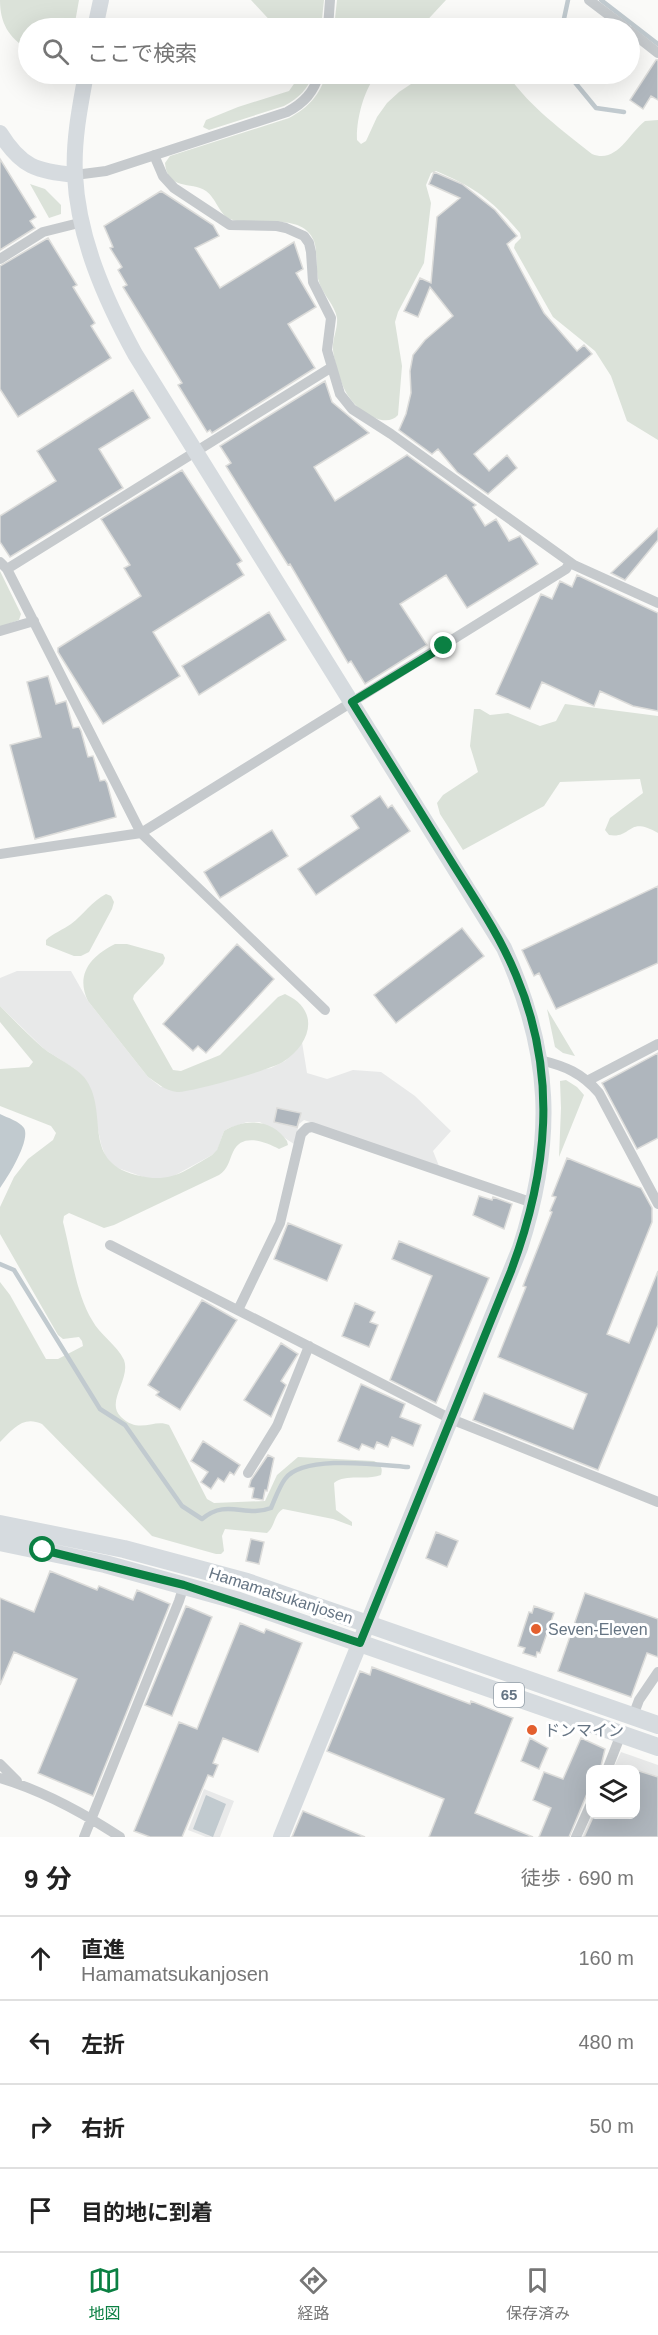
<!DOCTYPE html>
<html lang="ja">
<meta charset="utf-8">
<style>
body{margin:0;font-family:Arial,"Noto Sans JP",sans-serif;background:#f2f2f2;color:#222}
.controls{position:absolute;right:18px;bottom:18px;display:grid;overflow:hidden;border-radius:12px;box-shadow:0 6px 24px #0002}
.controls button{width:54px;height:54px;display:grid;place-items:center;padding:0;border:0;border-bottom:2px solid #e0e0e0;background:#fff;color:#222;font:30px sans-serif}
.stop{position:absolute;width:18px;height:18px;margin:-14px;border:4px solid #0b8043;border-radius:50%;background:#fff}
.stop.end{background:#0b8043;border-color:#fff;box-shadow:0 2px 6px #0008}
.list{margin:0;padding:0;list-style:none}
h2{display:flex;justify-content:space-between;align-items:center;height:78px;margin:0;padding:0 24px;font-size:26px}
h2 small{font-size:20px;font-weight:400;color:#767676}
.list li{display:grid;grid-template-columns:39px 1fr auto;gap:18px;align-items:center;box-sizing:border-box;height:84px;padding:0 24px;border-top:2px solid #e0e0e0}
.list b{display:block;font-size:22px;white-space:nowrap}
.list p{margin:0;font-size:20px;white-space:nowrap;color:#767676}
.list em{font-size:20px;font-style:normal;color:#767676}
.icon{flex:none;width:33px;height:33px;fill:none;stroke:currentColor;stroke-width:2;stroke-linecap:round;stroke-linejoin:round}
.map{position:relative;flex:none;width:658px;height:1837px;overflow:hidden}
.search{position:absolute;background:#fff;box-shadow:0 6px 24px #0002;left:18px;right:18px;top:18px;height:66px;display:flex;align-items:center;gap:15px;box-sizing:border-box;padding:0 21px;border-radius:33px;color:#767676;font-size:22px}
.sheet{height:414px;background:#fff}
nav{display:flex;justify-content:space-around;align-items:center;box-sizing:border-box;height:84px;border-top:2px solid #e0e0e0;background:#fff;font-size:16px;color:#767676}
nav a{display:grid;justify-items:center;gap:3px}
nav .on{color:#0b8043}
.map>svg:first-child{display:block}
.built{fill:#e8e9e9}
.green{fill:#dbe2d9}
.water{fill:#c1cacf}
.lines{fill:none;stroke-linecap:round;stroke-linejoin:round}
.stream{stroke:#c1cacf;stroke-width:4.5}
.building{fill:#afb6bd;stroke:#dcdcda;stroke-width:1.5}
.street{stroke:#c6cacd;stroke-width:10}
.secondary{stroke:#d6dbdf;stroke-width:16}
.primary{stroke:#d6dbdf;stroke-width:18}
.route{stroke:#0b8043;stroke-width:8}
.poi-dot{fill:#e35f2e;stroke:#fff;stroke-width:2}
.labels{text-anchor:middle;stroke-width:6;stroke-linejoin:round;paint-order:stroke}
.shield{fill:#fff;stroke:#939ea8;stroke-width:1.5}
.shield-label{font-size:15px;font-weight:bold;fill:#657483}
.street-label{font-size:16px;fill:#657483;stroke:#fff}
.poi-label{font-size:16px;fill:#657483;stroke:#fff;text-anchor:start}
</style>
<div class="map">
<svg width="658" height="1837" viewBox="0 0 658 1837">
<rect width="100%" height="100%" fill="#fafaf8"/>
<path class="built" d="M17,971h54l17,30 60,76 13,10 110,-19 14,-7 17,-19 5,31 20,6 26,-9 28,2 34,24 36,35 -18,20 6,15 -135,-46 -5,4 -5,20 -34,-22h-13l-18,6 -5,3 -7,20 -5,4 -42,23 -21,1 -34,-12 -9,-9 -5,-14 -12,-58 -14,-17 -31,-20 -44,-43v-28z
M621,1752l37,13v72h-76l10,-22 44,-1v-44l-23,-1z
M204,1789l30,12 -14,36h-14l-18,-7z"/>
<path class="green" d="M0,0h79l-5,28h-46v22c-19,-13 -28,-26 -28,-50z
M251,0h73l-3,28h-44z
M337,0h109l-26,28h-86z
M298,74h15c-5,15 -14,24 -29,32l-75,24 -6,-3 3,-7 32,-13 51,-16 7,-10z
M326,74h51c-13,15 -21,46 -20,66l4,4 5,-3 11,-24 10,-14 12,-11 27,-18h81c23,33 54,55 85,80 25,10 36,-20 53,-33l13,-1v320l-31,-19 -16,-45 -16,-25 -42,-34 -39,-69 1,-4 6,-6 -1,-5c-28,-33 -44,-45 -84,-62l-5,2 -5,12 5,18 -7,60 -26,49 -3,10 7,44 -4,49c-13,15 -41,-5 -49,-18 -7,-9 -15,-36 -16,-47 -1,-11 5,-21 4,-32 -2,-13 -14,-23 -18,-36 -4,-13 -1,-29 -5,-41 -13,-32 -63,-12 -84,-22 -11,-5 -14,-21 -24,-28 -15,-10 -39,0 -41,-28l5,-7 119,-38c20,-11 31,-23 37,-44z
M30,184l15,5 16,16v9l-12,4z
M0,571l21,43 -2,6 -19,7z
M565,704l93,12v117c-31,-18 -25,6 -49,2l-4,-5 5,-12 33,-25 -3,-14 -80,3 -16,24 -81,44 -23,-36 -3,-11 6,-8 35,-23 -8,-26 4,-37h6l10,6 18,-2 32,13 16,-5z
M106,894l5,2 3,6 -2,7 -23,43 -8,4h-7l-28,-11v-5c7,-7 17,-10 25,-16 12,-9 21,-23 35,-30z
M115,944h12l36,10 2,4 -2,6 -29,31 -1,4 40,71 8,1 39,-16 58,-58 7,-3c36,16 26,50 -2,68 -13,8 -91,30 -106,30 -11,-1 -20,-9 -29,-15l-60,-76c-13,-27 3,-45 27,-57z
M0,1006c14,14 28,29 43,42 13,10 30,17 41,29 27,34 -5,83 52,98 34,9 47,-3 76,-20l5,-5 7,-19c21,-13 48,-12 63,10l1,4 -9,4c-14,-7 -37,-17 -46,3 -4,9 -5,17 -14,23l-105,50 -10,3 -35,-15 -5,3 -1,6c8,30 13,72 29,98 8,15 25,25 32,40 7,19 -19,42 -3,57 19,18 33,1 48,8l38,74 7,4 51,-2 12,-26 21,-18 76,4c7,4 9,7 7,14 -15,6 -35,-2 -47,8l2,27 16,12v4l-19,-7 -50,-10c-9,5 -8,18 -16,24l-42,-4 -3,7 2,15 -3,3h-5l-64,-18 -110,-112c-19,-9 -29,5 -42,18v-160l10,13 36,64h12l25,-13 -1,-5 -3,-4 -16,2 -5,-4 -58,-101v-27l14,-30 14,-18 25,-19 3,-7 -5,-7 -51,-20v-37l29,-2 4,-5 -33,-40z
M547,1009l28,47 -12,-3 -8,-6z
M566,1080l11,7 7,8 -25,62 2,-49 -1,-27z"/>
<path class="water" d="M0,1114c8,4 19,7 24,14 7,12 -16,49 -24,60z
M206,1795l20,9 -13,33 -20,-8z"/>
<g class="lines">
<path class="stream" d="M601,0l57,44
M562,28l6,-28
M568,74l28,34 28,4
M0,1264l14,6 86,139 25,16 57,81 20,13c25,-21 43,-1 69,-11 4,-9 8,-21 14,-29 18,-25 96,-14 123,-12"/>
</g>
<path class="building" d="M656,60h2v40l-7,-4 -8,13 -13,-9z
M0,159l36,58 -6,4 5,7 -35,22z
M434,172l28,12 33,26 22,26 -10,8 37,69 33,38 7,-6 8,9 -118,100 15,17 18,-16 10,13 -29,26 -31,-22 -19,-23 -6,5 -33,-24 7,-16 5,-21 -1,-22 3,-16 12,-15 28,-24 -23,-29 -12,30 -14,-6 16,-33 11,5 6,-66 23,-19 -31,-14z
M161,191l52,34 6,11 -24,12 25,40 74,-46 9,27 -7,4 20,34 -28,17 27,44 -103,65 -2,-3 -3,2 -29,-47 4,-2 -59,-96 4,-2 -9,-15 4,-3 -12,-19 3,-1 -9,-21z
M48,238l29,47 -4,2 22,36 -4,3 20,32 -93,59 -18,-28v-123z
M325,381l7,21 37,31 -55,34 21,34 72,-46 69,50 -3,2 12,19 11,-7 13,22 11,-5 18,28 -71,44 -21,-33 -46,29 27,41 -62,39 -14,-23 -3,2 -58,-99 -2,1 -62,-99 5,-3 -11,-17z
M133,390l17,28 -51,31 24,39 -113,69 -10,-15v-26l56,-35 -19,-30z
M182,470l60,91 -5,3 7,11 -91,57 27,44 -77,48 -45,-72v-4l83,-52 -17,-28 6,-3 -29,-46z
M658,528v12l-33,40 -14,-7z
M577,575l81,38v98l-25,-5 -33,-15 -6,15 -52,-24 -12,27 -34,-15 45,-100 11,5 8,-18 12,6z
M269,612l17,28 -87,55 -17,-29z
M48,676l8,28 10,-3 7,27 6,-1 2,4 7,26 5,-1 7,25 5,-1 2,3 9,34 -81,22 -25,-94 31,-8 -14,-55z
M380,796l8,12 4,-3 18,26 -94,64 -18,-26 61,-41 -8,-12z
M272,830l16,26 -68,42 -16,-26z
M658,886v77l-102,46 -17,-36 -5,3 -12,-26z
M462,928l22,28 -88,67 -22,-28z
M237,944l37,35 -68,74 -8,-7 -5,5 -30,-27z
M658,1053v85l-21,11 -35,-66z
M277,1108l24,5 -4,14 -23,-5z
M567,1158l74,30 11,20v14l-45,112 22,9 29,-72v54l-60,145 -125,-50 11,-27 89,36 14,-35 -89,-37 28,-70 -3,-1 29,-74 -2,-1 6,-14 -4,-1z
M479,1196l13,4 1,-3 19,7 -8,25 -31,-14z
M288,1223l54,22 -15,36 -53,-22z
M399,1241l90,37 -53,125 -46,-23 42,-104 -40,-17z
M202,1300l35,20 -57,90 -24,-15 3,-3 -11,-7z
M355,1303l20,9 -5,10 8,3 -9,22 -27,-11z
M281,1343l17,11 -17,27 5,4 -15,32 -27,-17z
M361,1384l44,20 -5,13 21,8 -8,21 -21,-9 -4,10 -11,-5 -3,7 -12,-5 -3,6 -21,-9z
M203,1441l37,24 -6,10 -4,-3 -6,10 -6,-4 -7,11 -10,-7 7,-10 -17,-11z
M268,1455l6,3 -7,33 -2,-1 -2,10 -11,-2 2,-10 -5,-1 2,-7z
M436,1532l22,9 -11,26 -21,-9z
M251,1539l13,3 -5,22 -13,-3z
M50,1571l47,19 2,-4 34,14 4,-10 33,14 -77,192 -55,-23 39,-94 -63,-27 -14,33v-87l34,14z
M585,1593l73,26v38l-11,-4 -16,44 -73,-26z
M186,1606l26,11 -40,99 -27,-11z
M534,1606l20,7 -14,40 -3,-1 -1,5 -13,-4 2,-5 -7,-2 11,-34 3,1z
M240,1623l24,10 2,-4 36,14 -44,109 -35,-14 -10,25 5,2 -5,12 -5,-2 -26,62h-32l-16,-6 45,-109 18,7z
M372,1667l98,37 1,-3 42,17 -38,95 58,24h-104l15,-38 -117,-48 33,-80 10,4z
M530,1738l18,10 -9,21 -18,-8z
M581,1738l24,11 -5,21h-9v14l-22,53h-30l12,-29 -18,-8 11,-28 19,7z
M636,1770l22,7v60h-74l10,-22h42z
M303,1811l62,26h-73z"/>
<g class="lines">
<path class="street" d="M589,0l37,28
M328,28l2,-28
M630,31l28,22
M154,155l9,21 11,12 56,37 47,1 9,2 18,8 5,7 2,9 2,30 18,36 -4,32 2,7 11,37 12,15 39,25 183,131 84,38
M75,175l31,-4 181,-59c17,-9 27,-20 32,-38
M0,259l43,-27 40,-10
M0,562l7,7 134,264 184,177
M7,569l325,-202
M0,631l34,-10
M0,854l141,-21 425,-264 4,-7
M540,1060c25,6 42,13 59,33l59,111
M589,1080l69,-36
M110,1245l341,174 207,83
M238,1310l42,-87 21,-89 6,-6 5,-1 221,76
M248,1473l29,-47 32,-80
M633,1716l6,-16 19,-28
M0,1764l17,17
M607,1770l14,-36
M0,1778c44,13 82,34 120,59
M84,1837l95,-236 5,-16
M576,1837l14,-31"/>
<path class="secondary" d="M95,28l6,-28
M86,74c-6,32 -13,68 -11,101 3,63 30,124 60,179l369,594c48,105 51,192 16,300l-239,589
M0,133c21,34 36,38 75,42"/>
<path class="primary" d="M0,1524l124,25 123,33 411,143
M0,1542l105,22 134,37 419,146"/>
</g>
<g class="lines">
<path class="route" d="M43,1550l141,35 176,58 151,-372c37,-99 47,-197 5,-296 -17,-41 -42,-77 -65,-114 -33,-53 -66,-106 -99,-159l92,-56"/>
</g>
<g class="poi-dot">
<circle cx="536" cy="1629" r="6"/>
<circle cx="532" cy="1730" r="6"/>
</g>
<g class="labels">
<rect class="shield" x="494" y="1683" width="30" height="24" rx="4.5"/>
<g class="shield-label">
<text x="509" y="1700">65</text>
</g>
<g class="street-label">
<text transform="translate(281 1595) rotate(18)" y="6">Hamamatsukanjosen</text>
</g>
<g class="poi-label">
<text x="548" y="1635">Seven-Eleven</text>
<text x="544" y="1736">ドンマイン</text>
</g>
</g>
</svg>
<div class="controls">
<button><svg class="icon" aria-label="layers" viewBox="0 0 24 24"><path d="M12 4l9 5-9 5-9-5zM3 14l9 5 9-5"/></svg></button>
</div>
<div class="stop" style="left:43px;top:1550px"></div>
<div class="stop end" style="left:444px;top:646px"></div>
<div class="search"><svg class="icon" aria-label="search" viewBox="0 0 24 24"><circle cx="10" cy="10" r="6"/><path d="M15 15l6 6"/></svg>ここで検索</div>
</div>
<section class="sheet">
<h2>9 分<small>徒歩 · 690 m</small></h2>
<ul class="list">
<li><svg class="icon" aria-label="ahead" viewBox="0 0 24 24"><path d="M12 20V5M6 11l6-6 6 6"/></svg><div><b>直進</b><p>Hamamatsukanjosen</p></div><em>160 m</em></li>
<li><svg class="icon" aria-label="left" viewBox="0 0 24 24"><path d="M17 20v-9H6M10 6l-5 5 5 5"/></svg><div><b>左折</b></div><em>480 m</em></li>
<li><svg class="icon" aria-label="right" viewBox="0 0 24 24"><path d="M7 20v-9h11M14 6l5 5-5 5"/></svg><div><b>右折</b></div><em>50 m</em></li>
<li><svg class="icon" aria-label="arrive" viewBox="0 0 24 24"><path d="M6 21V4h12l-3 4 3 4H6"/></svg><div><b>目的地に到着</b></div></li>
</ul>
</section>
<nav>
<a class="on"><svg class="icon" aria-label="map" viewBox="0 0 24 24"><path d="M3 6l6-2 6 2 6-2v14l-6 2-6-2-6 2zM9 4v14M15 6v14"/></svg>地図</a>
<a><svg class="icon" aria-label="directions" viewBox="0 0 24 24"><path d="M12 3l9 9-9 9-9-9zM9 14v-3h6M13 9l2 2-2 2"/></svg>経路</a>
<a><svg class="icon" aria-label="saved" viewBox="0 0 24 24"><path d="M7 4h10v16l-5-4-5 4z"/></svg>保存済み</a>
</nav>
